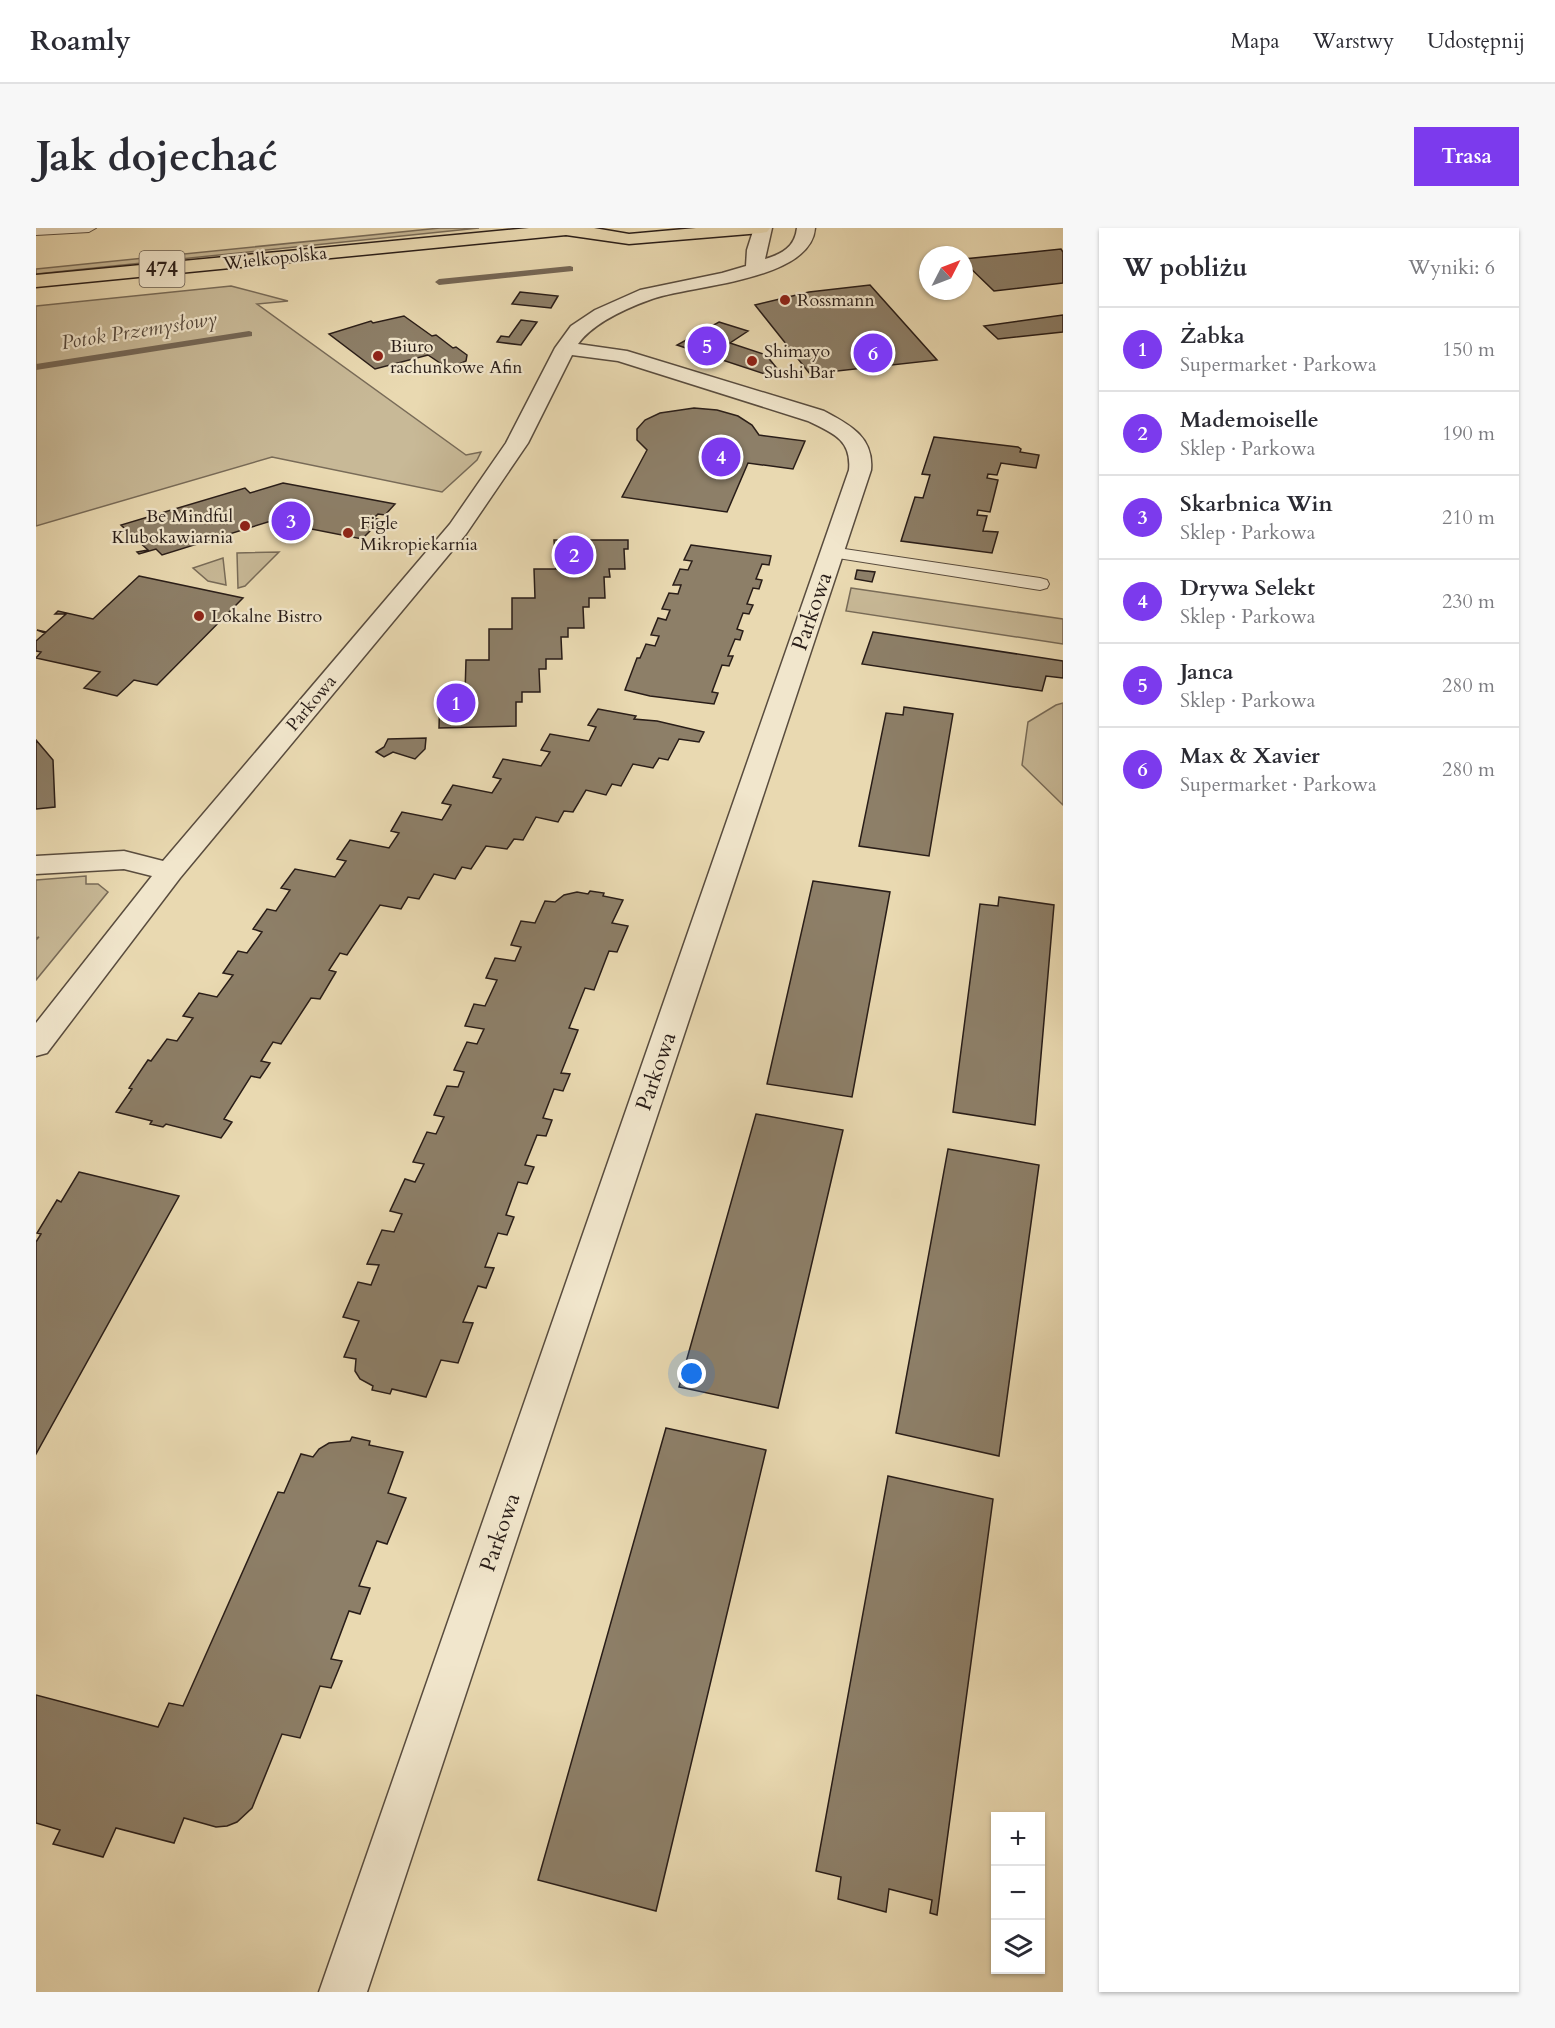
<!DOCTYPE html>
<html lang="pl">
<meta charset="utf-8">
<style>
body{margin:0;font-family:Cardo,serif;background:#f7f7f7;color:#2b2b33}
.controls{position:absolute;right:18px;bottom:18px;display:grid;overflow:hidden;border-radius:0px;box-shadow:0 2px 4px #0004}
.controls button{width:54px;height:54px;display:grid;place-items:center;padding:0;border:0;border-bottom:2px solid #e1e1e2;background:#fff;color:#2b2b33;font:30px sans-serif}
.compass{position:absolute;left:883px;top:18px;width:54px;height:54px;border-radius:50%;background:#fff;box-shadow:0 2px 4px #0004;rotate:48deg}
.you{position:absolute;left:656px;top:1146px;width:21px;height:21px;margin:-15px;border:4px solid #fff;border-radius:50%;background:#1a73e8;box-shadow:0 0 0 9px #1a73e833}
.badge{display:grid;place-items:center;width:39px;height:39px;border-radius:50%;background:#7c3aed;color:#fff;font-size:20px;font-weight:700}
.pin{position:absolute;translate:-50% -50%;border:3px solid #fff;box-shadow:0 2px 6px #0006}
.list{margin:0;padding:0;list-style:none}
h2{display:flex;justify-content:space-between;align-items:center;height:78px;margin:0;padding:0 24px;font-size:26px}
h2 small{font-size:20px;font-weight:400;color:#7c7c81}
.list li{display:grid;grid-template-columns:39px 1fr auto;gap:18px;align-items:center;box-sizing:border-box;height:84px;padding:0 24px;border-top:2px solid #e1e1e2}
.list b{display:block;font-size:22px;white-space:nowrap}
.list p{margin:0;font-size:20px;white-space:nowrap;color:#7c7c81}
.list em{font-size:20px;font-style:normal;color:#7c7c81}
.icon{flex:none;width:33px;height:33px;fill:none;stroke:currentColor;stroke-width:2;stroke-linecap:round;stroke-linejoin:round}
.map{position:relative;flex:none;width:1027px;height:1764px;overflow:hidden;border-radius:0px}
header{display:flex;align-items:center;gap:36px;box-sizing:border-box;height:84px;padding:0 30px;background:#fff;border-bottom:2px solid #e1e1e2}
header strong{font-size:28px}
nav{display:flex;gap:33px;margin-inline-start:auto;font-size:21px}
.intro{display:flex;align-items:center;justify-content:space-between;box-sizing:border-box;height:144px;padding:0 36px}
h1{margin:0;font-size:42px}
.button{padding:15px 27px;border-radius:0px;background:#7c3aed;color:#fff;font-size:21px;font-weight:700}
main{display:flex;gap:36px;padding:0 36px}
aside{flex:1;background:#fff;border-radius:0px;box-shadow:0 2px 4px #0004}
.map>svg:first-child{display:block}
.green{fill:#c8b997;stroke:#786b58;stroke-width:1.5}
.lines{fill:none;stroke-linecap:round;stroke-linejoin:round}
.stream{fill:#756755;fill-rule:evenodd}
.building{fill:#8d7f68;stroke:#291d18;stroke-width:1.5}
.service-casing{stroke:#594c3e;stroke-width:2}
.minor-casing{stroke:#594c3e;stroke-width:3}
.primary-casing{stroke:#291d18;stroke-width:3}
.service{fill:#f1e6cc;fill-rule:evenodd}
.minor{fill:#f1e6cc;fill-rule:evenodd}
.primary{fill:#e9d9b1;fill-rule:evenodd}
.poi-dot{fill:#8f2418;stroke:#f1e6cc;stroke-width:2}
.labels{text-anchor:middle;stroke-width:4.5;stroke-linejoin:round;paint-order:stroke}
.far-street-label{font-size:18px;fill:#291d18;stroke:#f1e6cc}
.far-poi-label{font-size:18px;fill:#291d18;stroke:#f1e6cc;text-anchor:start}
.far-water-label{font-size:20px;font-style:italic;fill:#55483b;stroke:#f1e6cc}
.shield{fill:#f1e6cc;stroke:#65594e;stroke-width:1.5}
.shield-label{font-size:21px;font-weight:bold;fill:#291d18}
.street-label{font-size:22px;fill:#291d18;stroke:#f1e6cc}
</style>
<header>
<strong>Roamly</strong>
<nav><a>Mapa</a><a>Warstwy</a><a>Udostępnij</a></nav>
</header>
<div class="intro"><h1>Jak dojechać</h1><a class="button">Trasa</a></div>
<main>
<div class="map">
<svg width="1027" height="1764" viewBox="0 0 1027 1764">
<rect width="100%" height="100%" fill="#e9d9b1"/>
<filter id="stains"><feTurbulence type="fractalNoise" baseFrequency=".00333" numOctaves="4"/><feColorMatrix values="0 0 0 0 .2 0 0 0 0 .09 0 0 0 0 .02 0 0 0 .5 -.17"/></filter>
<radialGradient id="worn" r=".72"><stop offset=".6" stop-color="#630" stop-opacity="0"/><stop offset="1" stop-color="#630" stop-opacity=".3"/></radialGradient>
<path class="green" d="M404,0h39l-443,46v-5z
M195,58l57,15 -31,3 209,151 15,-3 -4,8 -35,32 -170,-35 -236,69v-220z
M243,324l-34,34 -7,2 -1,-35z
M187,330l3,27 -18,-4 -15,-13z
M815,360l212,31v25l-217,-33z
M1027,475v102l-41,-40 6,-43 28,-17z
M50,648v8h12l10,8 -72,88v-40l3,-3 -3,1v-58z"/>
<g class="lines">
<path class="stream" d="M534,38l3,1v4l-134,14 -4,-3 4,-3z
M213,103l3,1v4l-216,34v-6z"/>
</g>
<path class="building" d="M1025,21l2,3v31l-69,8 -30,-29v-3z
M834,57l67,75 -127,14 -55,-69 54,-13z
M484,64l38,4 -7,12 -39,-4z
M1027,87v17l-65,7 -14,-13z
M368,88l28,20 4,-1 17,13 3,-1 11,8 -1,6 -9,4h-14l-15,-10 -53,14 -46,-35 42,-13 2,2z
M485,92l16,2 -16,23 -24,-3 4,-6 8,1z
M683,94l29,9 -18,12 36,12 18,22 -7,1 -100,-33z
M658,180l23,2 21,6 14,9 7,10 46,6 -12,28 -45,-6 -21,49 -105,-15 25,-47 -10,-10v-11l8,-9 15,-7z
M898,209l84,10 3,2 -1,3 19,3 -3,13 -35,-5 -4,12 -9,-1 -1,4 11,2 -8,32 -12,-2 -1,5 10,1 -4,15 15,1 -6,21 -91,-12 14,-44 8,1 7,-23 -8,-1z
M247,255l112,21 -10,11 -7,-1 -4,4 7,2 -19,19 -91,-18 -109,34 -6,-6 -17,5 -2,-2 11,-2 -11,-10 -9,2 9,-2 -16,-15 124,-37 5,5z
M518,312h74v9h-4l1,20h-16l1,8h-6l1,21h-16v9h-6l1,21h-16v9h-7l1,22h-16v10h-7l1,23h-18v10h-6v24l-77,2 1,-35h25l1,-33h23v-31h23v-31h23l-1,-29h22z
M655,317l80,11 -2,9 -7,-1 -6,15 6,1 -3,9 -6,-1 -6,16 6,1 -4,9 -6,-1 -6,16 6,2 -3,9 -5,-1 -7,17h5l-4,10 -7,-1 -10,27 6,1 -4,11 -64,-8 -25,-6 12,-32h3l6,-14 9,2 4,-10 -8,-1 7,-17 8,2 4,-10 -8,-1 7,-16 9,1 3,-9h-8l7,-16 8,1 4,-9 -8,-1z
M821,342l18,2 -3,10 -17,-3z
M103,348l104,22 -86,87 -23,-5 -17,16 -33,-8 16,-16 -64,-14 5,-6 -5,-1v-10l9,-8 -8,-3 9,2 20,-18h-11l3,-3 35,8z
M837,404l190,29v17l-17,-2 -4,15 -180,-27z
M868,479l49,7 -24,142 -70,-10 27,-133 17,2z
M562,481l38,7 -2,3 23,2 47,11 -5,10 -20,-3 -11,21 -9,-2 -6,10 -20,-4 -12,22 -9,-2 -6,11 -20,-5 -13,22 -9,-1 -6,11 -22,-5 -13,23 -9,-1 -7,10 -21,-3 -15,23 -9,-2 -7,12 -21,-5 -15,25 -11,-2 -7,12 -21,-4 -33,50 -7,-2 -11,17 7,2 -16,27 -9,-1 -30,46 -8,-2 -12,19 9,2 -10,15 -9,-2 -27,43 8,3 -11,16 -55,-14 -3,3 -13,-3 2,-3 -36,-9 16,-23 -3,-1 19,-28 3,1 16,-22 10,2 16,-23 -10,-2 16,-23 18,4 16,-22 -10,-2 15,-22 9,2 15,-21 -9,-3 14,-20 9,2 14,-21 -9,-2 14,-19 40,8 11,-16 -9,-2 13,-19 39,8 10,-15 -8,-2 11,-19 40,8 9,-15 -9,-2 11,-18 39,8 9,-14 -8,-2 10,-18 38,7 9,-14 -9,-2 9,-16 39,7 7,-14 -8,-2z
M390,510l-1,11 -10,10 -22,-7 -9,5 -8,-5 8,-5 4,-8z
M0,512l17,20 2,47 -19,2z
M777,653l77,11 -38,205 -85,-13z
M554,663l14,2 -1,3 20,4 -11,23 16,3 -11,26 -8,-1 -15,39 -9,-2 -16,40 9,2 -17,43 9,1 -7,17 -9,-2 -11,29 9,2 -6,16 -9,-1 -12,30 9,2 -7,17 -9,-2 -12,33 8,2 -7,18 -9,-2 -13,34 9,1 -8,20 -8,-2 -15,36 10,1 -15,40 -17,-3 -15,37 -34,-8 -2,5 -18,-4 1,-4 -13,-7 -5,-8 1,-12 -12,-2 15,-36 -16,-4 15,-35 13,3 8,-20 -12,-1 15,-34 12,2 8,-18 -12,-3 15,-32 10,3 9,-18 -11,-2 14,-30 9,2 8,-17 -10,-2 13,-29 11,1 6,-15 -10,-2 13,-28 10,2 7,-15 -19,-3 9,-22 11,2 12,-26 -11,-2 9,-20 20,3 6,-14 -10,-2 10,-24 14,2 10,-22 10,1 9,-7 13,-3 11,2z
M963,669l55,8 -19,220 -82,-13 27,-208 18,2z
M720,886l87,16 -65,278 -99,-21z
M912,921l91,16 -40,291 -103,-23z
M43,944l100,24 -143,258v-212l5,-8 -4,-1 20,-33 4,2z
M630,1200l100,22 -110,461 -118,-31z
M316,1209l18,4 -1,4 34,7 -15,41 18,5 -19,46 -10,-3 -18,45 11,2 -10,26 -11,-3 -18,48 11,2 -11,27 -11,-2 -20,52 -18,-4 -30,74 -15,14 -10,4 -11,1 -32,-9 -10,25 -58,-15 -13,29 -50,-13 7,-14 -24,-7v-128l122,32 11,-24 14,3 95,-214 6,1 17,-39 12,3 6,-8 10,-6 21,-2z
M852,1248l105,23 -56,416 -7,-2 2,-13 -43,-11 -3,23 -48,-13 3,-22 -25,-6z"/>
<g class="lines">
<g class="service-casing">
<path id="service" d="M0,0h60l-7,4 -53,3z
M795,319l209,31 7,2 2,4 -2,4 -7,2 -215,-34 -3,-4 3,-4z"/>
</g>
<g class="minor-casing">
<path id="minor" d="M718,0h18l-7,31c17,-5 30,-12 32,-31h18c-4,53 -123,57 -163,71 -25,9 -58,23 -74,45l49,7 197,60c26,14 50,26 47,59l-504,1522h-48l530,-1522c3,-30 -16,-37 -41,-49l-190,-60 -46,-6 -44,88 -62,91 -286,344 -133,175 -11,3v-33l116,-147 -28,-7 -88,5v-18l88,-5 39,10 287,-337 56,-81 49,-95 16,-22 24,-16 45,-20 82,-17 24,-7 1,-16z"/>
</g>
<g class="primary-casing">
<path id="primary" d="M493,0h65l35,6 67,-6h74l-3,4 -6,1 -132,11 -63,-9 -530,52v-12z"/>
</g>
<use href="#service" class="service"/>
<use href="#minor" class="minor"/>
<use href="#primary" class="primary"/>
</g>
<g class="poi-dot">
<circle cx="749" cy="72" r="6"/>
<circle cx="342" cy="128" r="6"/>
<circle cx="716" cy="133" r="6"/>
<circle cx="209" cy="298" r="6"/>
<circle cx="312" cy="305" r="6"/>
<circle cx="163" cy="388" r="6"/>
</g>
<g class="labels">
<g class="far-street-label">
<text transform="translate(239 30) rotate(-6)" y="6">Wielkopolska</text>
<text transform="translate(275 475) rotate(-50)" y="6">Parkowa</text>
</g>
<g class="far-poi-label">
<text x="761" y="78">Rossmann</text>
<text x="354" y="124">Biuro<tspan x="354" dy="21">rachunkowe Afin</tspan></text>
<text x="728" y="129">Shimayo<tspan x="728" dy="21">Sushi Bar</tspan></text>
<text x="197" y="294" text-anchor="end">Be Mindful<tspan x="197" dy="21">Klubokawiarnia</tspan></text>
<text x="324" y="301">Figle<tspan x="324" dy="21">Mikropiekarnia</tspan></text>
<text x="175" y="394">Lokalne Bistro</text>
</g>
<g class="far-water-label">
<text transform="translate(103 102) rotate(-9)" y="7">Potok Przemysłowy</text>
</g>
<rect class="shield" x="103.5" y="23" width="45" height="36" rx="4.5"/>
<g class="shield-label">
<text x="126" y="48">474</text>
</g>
<g class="street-label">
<text transform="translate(775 383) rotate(-71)" y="8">Parkowa</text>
<text transform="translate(619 843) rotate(-71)" y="8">Parkowa</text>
<text transform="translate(463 1304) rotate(-71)" y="8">Parkowa</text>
</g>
</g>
<rect width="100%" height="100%" filter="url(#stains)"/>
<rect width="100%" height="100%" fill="url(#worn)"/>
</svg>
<div class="controls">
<button>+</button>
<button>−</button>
<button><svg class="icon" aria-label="layers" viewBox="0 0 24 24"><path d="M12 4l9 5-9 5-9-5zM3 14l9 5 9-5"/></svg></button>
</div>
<svg class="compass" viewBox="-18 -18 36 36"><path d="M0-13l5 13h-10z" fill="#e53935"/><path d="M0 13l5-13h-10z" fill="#7c7c81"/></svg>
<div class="you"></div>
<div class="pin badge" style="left:420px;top:475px">1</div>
<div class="pin badge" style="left:538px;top:327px">2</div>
<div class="pin badge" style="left:255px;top:293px">3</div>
<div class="pin badge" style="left:685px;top:229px">4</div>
<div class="pin badge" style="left:671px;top:118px">5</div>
<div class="pin badge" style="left:837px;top:125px">6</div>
</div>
<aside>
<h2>W pobliżu<small>Wyniki: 6</small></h2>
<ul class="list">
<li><span class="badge">1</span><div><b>Żabka</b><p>Supermarket · Parkowa</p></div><em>150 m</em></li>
<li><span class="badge">2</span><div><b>Mademoiselle</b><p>Sklep · Parkowa</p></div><em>190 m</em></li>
<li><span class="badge">3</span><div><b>Skarbnica Win</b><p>Sklep · Parkowa</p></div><em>210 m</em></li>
<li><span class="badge">4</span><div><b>Drywa Selekt</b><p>Sklep · Parkowa</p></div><em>230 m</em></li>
<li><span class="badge">5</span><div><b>Janca</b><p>Sklep · Parkowa</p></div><em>280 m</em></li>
<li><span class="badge">6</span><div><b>Max &amp; Xavier</b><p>Supermarket · Parkowa</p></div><em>280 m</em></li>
</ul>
</aside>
</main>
